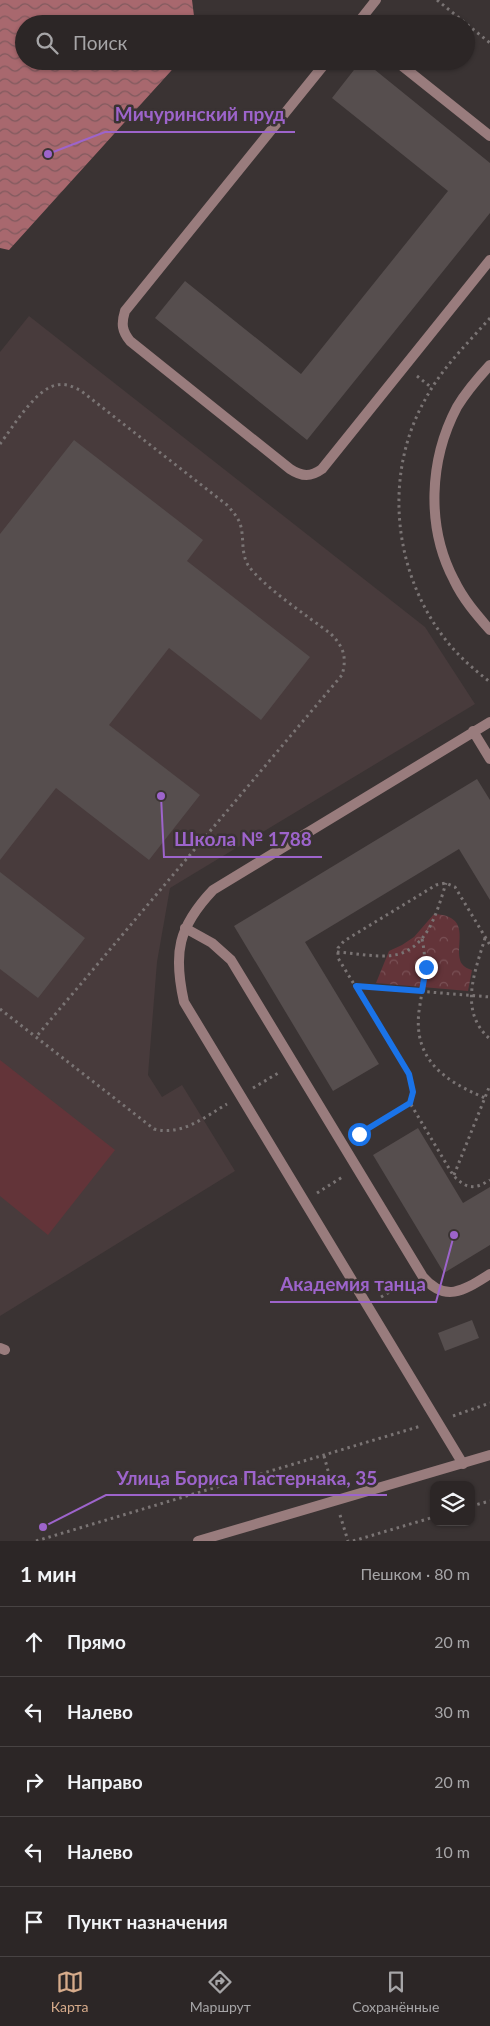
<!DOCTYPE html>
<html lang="ru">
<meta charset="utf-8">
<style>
body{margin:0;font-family:Lato,sans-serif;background:#342e2e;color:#f1f3f6}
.controls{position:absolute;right:15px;bottom:15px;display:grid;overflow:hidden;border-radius:10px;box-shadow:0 1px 4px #0004}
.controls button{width:45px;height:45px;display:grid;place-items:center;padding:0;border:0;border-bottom:1px solid #484343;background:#2c2626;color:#f1f3f6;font:25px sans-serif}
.stop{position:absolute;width:15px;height:15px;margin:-11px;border:4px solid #1a73e8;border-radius:50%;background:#fff}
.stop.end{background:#1a73e8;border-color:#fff;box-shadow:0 1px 5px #0008}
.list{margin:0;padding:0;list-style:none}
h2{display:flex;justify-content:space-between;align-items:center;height:65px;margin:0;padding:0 20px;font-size:21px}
h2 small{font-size:16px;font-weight:400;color:#a6a5a7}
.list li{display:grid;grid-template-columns:32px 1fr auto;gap:15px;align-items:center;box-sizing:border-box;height:70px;padding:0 20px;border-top:1px solid #484343}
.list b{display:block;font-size:19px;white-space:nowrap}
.list em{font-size:16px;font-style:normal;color:#a6a5a7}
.icon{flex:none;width:28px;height:28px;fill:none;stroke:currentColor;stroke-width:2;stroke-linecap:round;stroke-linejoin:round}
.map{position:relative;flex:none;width:490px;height:1541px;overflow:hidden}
.search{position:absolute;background:#2c2626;box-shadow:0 1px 4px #0004;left:15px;right:15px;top:15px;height:55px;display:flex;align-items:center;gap:12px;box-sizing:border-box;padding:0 18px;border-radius:28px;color:#a6a5a7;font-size:19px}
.sheet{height:415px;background:#2c2626}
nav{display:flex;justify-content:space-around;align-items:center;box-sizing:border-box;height:70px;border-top:1px solid #484343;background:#2c2626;font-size:14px;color:#a6a5a7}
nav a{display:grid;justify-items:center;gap:2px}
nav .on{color:#d6ab8b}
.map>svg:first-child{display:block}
.built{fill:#483b3c}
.grass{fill:#633439}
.park{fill:url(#park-crowns)}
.water{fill:url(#water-waves)}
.building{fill:#564e4e}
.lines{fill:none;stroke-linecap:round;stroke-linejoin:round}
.path{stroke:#7a7474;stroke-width:3;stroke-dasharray:2.5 4;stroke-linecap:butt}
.lane{stroke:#997c7d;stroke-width:10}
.street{stroke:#997c7d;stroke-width:10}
.route{stroke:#1a73e8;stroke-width:6}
.leader{fill:none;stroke:#9d64cb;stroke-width:2}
.callout-dot{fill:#9d64cb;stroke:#3a3333;stroke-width:2}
.callout-label{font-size:19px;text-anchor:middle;font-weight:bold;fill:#9d64cb;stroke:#3a3333;stroke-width:5;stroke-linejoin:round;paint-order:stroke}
</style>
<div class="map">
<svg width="490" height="1541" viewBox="0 0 490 1541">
<defs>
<pattern id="park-crowns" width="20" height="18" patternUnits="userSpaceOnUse" patternTransform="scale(1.25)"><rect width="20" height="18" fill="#633439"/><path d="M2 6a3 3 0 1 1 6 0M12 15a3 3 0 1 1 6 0" fill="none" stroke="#7a5156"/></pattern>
<pattern id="water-waves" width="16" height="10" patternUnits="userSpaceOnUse" patternTransform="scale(1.25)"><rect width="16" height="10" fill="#a8686e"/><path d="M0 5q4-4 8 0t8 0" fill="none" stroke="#815a5e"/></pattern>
</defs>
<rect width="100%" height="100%" fill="#3a3333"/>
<path class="built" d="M29,316l396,311 50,77 -305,184 -13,74 -9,113 14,22 20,-12 53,86 -235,145v-964z"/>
<path class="grass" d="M0,1060l115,90 -67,85 -48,-39z"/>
<path class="park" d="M434,914c41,2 18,34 28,50 2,3 6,5 10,6l-4,21 -92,-8 13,-32 13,-6 12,-8z"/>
<path class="water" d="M0,0h192l3,24h-171v37h156l-171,189 -9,-2z"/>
<path class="building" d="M361,61h3l126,102v50l-183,227 -152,-122 30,-37 116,93 147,-183 -116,-93z
M74,440l129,100 -16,21 123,96 -49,63 -92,-72 -60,77 91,70 -51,65 -93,-72 -56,72v-326z
M477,779l13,21v100l-31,-51 -154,93 74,122 -46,27 -99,-165z
M0,872l85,66 -47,60 -38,-29z
M418,1128l45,75 27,-16v58l-46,28 -71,-118z
M472,1320l7,18 -34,13 -7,-18z"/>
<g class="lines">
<path class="path" d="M437,0l53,43
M449,24l7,-9
M490,318c-23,26 -48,50 -64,80 -42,73 -34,169 16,237 13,18 30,33 48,47
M417,376l15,12
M0,444c13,-17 36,-56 57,-59 9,-2 16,2 23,5l147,115c6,7 12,13 14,22 3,13 0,26 7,38 14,21 61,52 83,69 13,13 16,24 11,41l-306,362
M485,938c-10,34 -27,73 5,101
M422,939c6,27 1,45 -3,72 -6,49 26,70 66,87
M337,952c16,1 31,4 47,4 42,0 52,-41 62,-73
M356,986l134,11
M0,1009l154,120c28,7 49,-11 73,-25
M253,1088l27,-16
M410,1103l3,-11 -4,-18 -71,-116v-10l6,-7 92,-56 10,-2 9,4 35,58
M356,1136l54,-33 43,72c13,14 21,15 37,5
M454,1175l36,-90
M317,1193l27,-17
M381,1297l27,-16
M453,1416l37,-13
M324,1456l8,29
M471,1506l19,-5
M340,1515l8,26
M36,1541l385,-115
M353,1541l81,-24"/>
<path class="lane" d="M357,24l19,-24
M327,61l-202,250c-4,13 -3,20 5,30l160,128c12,8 21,8 32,0l168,-209
M396,61l94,75
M473,731l17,28
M185,928l27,15 19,17 192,317c23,27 43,12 67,-3
M0,1348l5,2
M463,1464l-279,-462c-11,-49 -6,-75 29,-112l277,-168"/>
<path class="street" d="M490,365c-12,13 -24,27 -33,42 -28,53 -31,120 -3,173 9,19 22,34 36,50
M198,1541l292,-86"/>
</g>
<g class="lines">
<path class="route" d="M359,1134l51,-31 3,-11 -4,-18 -53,-88 66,5 4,-24"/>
</g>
<path class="leader" d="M48 154L105 132H295M161 796L164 857H322M454 1235L436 1302H270M43 1527L106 1495H387"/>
<g class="callout-dot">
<circle cx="48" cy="154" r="5"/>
<circle cx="161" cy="796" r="5"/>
<circle cx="454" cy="1235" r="5"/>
<circle cx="43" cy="1527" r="5"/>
</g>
<g class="callout-label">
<text x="200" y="121">Мичуринский пруд</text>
<text x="243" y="846">Школа № 1788</text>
<text x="353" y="1291">Академия танца</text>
<text x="247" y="1485">Улица Бориса Пастернака, 35</text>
</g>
</svg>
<div class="controls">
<button><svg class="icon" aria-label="layers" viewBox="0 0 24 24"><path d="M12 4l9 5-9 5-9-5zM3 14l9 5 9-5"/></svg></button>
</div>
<div class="stop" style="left:359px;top:1134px"></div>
<div class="stop end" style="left:426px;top:967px"></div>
<div class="search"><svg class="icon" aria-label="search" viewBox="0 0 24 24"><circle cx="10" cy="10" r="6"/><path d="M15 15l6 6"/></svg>Поиск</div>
</div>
<section class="sheet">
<h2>1 мин<small>Пешком · 80 m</small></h2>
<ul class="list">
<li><svg class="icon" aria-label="ahead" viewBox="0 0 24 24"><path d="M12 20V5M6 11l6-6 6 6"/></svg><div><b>Прямо</b></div><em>20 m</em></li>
<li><svg class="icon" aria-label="left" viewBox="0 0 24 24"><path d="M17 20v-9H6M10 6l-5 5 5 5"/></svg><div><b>Налево</b></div><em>30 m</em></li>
<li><svg class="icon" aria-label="right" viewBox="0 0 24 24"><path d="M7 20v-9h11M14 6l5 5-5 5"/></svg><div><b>Направо</b></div><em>20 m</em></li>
<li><svg class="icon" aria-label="left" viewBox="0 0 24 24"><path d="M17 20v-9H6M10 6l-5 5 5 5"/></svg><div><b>Налево</b></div><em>10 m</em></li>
<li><svg class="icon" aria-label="arrive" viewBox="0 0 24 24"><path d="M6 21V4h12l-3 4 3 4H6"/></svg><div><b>Пункт назначения</b></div></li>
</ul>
</section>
<nav>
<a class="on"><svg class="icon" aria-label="map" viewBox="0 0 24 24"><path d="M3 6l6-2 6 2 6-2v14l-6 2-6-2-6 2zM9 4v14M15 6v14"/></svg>Карта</a>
<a><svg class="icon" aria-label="directions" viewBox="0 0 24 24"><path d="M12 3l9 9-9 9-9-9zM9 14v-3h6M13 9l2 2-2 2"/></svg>Маршрут</a>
<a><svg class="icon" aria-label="saved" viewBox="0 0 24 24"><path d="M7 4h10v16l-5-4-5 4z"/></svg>Сохранённые</a>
</nav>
